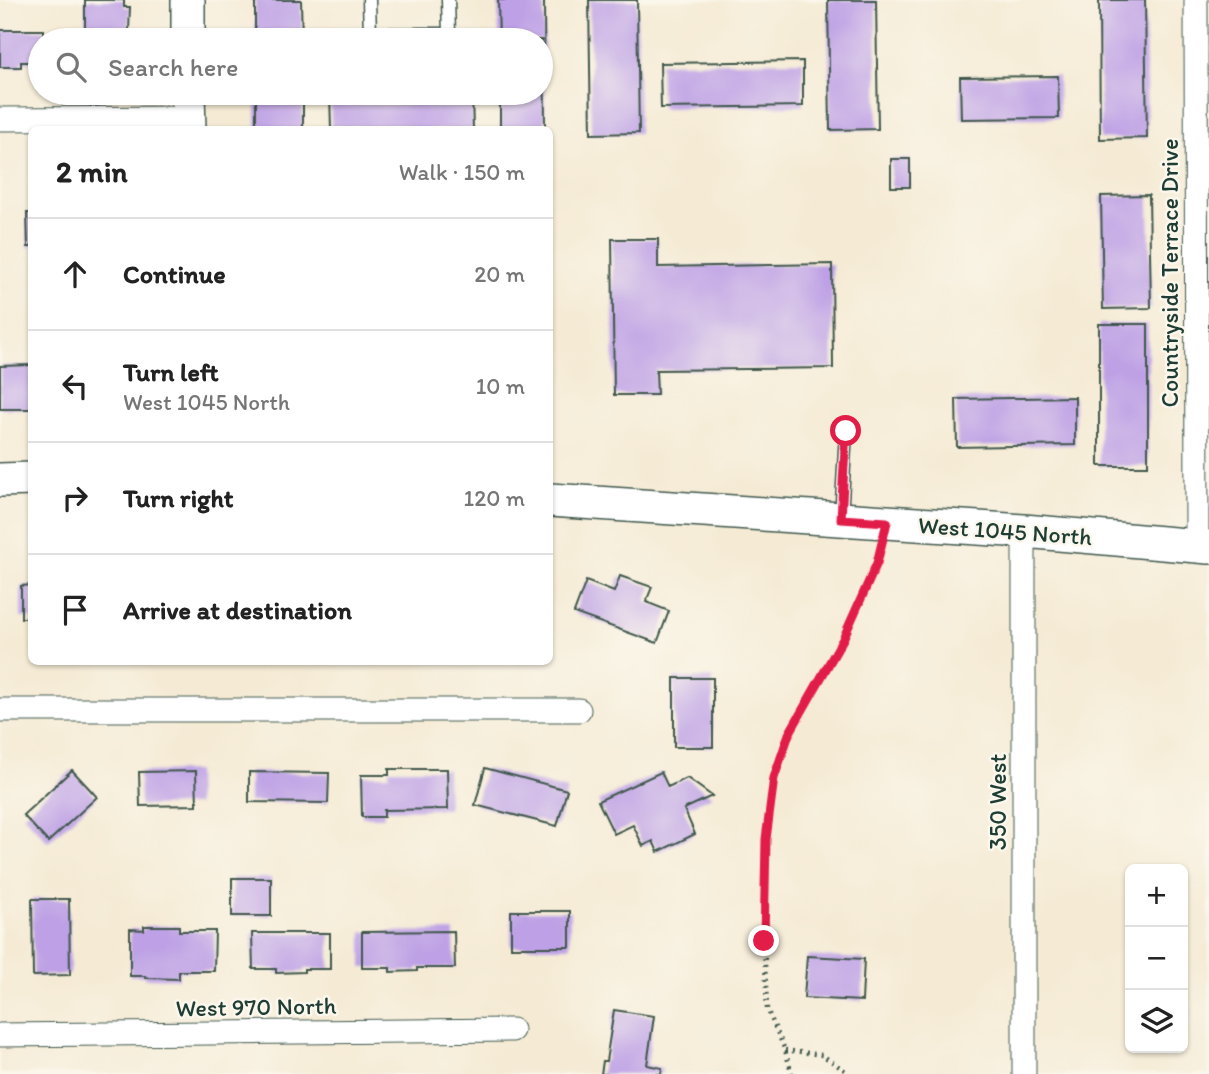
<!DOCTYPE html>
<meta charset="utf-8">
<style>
body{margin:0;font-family:Itim,sans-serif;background:#f6f6f6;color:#222}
.controls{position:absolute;right:21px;bottom:21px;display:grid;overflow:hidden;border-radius:10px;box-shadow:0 2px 5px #0004}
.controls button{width:63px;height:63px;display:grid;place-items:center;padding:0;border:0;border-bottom:2px solid #e0e0e0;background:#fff;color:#222;font:35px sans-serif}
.stop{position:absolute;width:21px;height:21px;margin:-16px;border:5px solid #e11d48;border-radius:50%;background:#fff}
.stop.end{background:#e11d48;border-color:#fff;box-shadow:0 2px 7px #0008}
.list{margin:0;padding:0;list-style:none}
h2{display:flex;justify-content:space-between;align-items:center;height:91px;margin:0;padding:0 28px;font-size:30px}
h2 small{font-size:23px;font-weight:400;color:#767676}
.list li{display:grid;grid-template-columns:46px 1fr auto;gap:21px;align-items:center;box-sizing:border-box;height:112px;padding:0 28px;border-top:2px solid #e0e0e0}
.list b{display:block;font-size:26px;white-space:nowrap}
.list p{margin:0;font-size:23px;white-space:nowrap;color:#767676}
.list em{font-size:23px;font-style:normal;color:#767676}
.icon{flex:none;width:38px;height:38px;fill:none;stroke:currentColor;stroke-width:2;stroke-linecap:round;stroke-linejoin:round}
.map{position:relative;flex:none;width:1209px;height:1074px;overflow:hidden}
.search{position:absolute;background:#fff;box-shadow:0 2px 5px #0004;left:28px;top:28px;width:525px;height:77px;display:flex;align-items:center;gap:18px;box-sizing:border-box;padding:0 24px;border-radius:38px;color:#767676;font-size:26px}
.panel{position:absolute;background:#fff;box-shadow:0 2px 5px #0004;left:28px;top:126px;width:525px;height:539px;border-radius:10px}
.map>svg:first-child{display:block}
.building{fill:#bda0e5}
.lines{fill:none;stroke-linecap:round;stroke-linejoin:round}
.lane-casing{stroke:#3f574c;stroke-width:15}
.street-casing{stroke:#3f574c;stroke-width:25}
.secondary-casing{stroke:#3f574c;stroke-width:36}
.path{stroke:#3f574c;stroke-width:4.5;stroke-dasharray:2 5;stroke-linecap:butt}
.lane{stroke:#fff;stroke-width:12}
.street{stroke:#fff;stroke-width:23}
.secondary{stroke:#fff;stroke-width:33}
.route{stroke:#e11d48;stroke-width:9}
.labels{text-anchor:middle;stroke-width:5;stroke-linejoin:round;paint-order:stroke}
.street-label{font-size:24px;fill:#1f3d34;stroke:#fbf7ec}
</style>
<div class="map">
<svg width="1209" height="1074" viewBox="0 0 1209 1074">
<rect width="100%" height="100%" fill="#fbf7ec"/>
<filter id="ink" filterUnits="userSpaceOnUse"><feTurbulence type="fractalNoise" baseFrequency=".0143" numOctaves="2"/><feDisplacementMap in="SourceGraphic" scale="14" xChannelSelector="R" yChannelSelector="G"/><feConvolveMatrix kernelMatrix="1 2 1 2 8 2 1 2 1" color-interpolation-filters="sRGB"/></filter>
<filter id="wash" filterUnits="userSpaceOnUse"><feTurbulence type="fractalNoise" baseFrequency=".00686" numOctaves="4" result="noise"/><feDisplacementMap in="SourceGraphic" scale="28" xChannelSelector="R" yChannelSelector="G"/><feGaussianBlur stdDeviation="1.57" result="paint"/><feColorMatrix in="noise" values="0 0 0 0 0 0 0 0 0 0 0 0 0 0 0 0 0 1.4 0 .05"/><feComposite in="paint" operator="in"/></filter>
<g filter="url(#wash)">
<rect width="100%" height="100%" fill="#f5ebd5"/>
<g id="blocks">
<path class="building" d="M85,0h39v7h6l-1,24h-4v9h-30v-9h-10z
M255,0h46l1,40h-47z
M498,0h46l1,130h-45v-37h41v-53h-42z
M589,0h48l2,133 -48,1z
M828,0h48l2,129 -48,1z
M1099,0h46l2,138 -47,1z
M0,30h44v10h-4v22h-19v5h-21z
M803,61v45l-142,2 -1,-45z
M1058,76l1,42 -98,1 -1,-42z
M256,93h47v37h-47z
M330,93h142l1,37h-142z
M891,159h19v28h-19z
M1149,195l2,113 -48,1 -2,-113z
M27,213h5v34h-4z
M612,239h46v28l174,-3 1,104 -177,2 1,25h-43z
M1099,324h49v142h-49z
M32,365v44h-32v-43z
M1075,397v48l-118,2 -1,-48z
M620,576l32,11 -6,15 23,9 -12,32 -83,-30 12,-32 28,11z
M32,585v33h-11v-32z
M674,678h39v69h-39z
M485,768l82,22 -10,36 -82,-21z
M389,769h58l1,40 -64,1v7h-22l-1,-42h28z
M72,770l25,27 -49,45 -25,-27z
M196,771l1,34 -57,1 -1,-34z
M249,772l80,1 -1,30 -79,-1z
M661,772l7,15 19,-9 25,18 -28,13 11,25 -37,18 -5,-11 -10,5 -10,-21 -19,9 -16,-33z
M232,878h39v38h-39z
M32,899h37l1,76 -37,1z
M511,911h59v36h-59z
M144,926h35v5h36l-1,40h-35v8l-34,-1v-2h-15v-47l14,1z
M454,931l1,37h-38v3l-27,1v-4h-28v-36z
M252,933h78v36h-26v3l-28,1v-4h-23z
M807,956l57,3 -2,42 -58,-3z
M614,1010l40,6 -7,49 15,3 -1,6h-60l2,-13h3z"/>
</g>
</g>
<g filter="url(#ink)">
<use href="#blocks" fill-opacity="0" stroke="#3f574c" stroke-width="2"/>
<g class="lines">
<g class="lane-casing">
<path id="lane" d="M369,0l1,34h79l-1,-34
M841,519l5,-88"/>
</g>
<g class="street-casing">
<path id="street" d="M1196,0l1,547
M0,119l188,-1
M1024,531v543
M0,710h579
M0,1035l512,-5"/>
</g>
<g class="secondary-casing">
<path id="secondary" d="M188,0v40
M188,93l1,37
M0,480l32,-1
M550,500l474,31 185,16"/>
</g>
<path class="path" d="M785,1050l37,5 25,17 -1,2
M792,1074l-7,-24 -18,-41 -3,-68 2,-102 7,-61 16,-44 54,-95 34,-76 3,-13"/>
<use href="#lane" class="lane"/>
<use href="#street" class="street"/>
<use href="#secondary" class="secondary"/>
</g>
</g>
<g class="lines" filter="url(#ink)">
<path class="route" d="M764,941l2,-102 8,-61 15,-44 54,-95 34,-76 10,-41 -46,-3 5,-88"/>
</g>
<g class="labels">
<g class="street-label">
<text transform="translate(1170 273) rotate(-90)" y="8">Countryside Terrace Drive</text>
<text transform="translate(1005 531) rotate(4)" y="8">West 1045 North</text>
<text transform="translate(998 802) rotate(-90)" y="8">350 West</text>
<text transform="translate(256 1007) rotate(-1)" y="8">West 970 North</text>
</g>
</g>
</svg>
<div class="controls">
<button>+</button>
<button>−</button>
<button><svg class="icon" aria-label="layers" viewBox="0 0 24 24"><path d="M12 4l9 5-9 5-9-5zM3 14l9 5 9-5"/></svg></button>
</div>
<div class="stop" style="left:846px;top:431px"></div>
<div class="stop end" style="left:764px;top:941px"></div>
<div class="search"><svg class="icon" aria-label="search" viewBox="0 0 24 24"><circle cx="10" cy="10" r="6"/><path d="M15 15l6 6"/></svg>Search here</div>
<section class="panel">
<h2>2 min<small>Walk · 150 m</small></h2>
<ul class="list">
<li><svg class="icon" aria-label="ahead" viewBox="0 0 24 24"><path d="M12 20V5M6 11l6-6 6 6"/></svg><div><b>Continue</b></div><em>20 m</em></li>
<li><svg class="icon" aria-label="left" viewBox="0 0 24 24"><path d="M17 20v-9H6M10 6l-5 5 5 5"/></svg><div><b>Turn left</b><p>West 1045 North</p></div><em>10 m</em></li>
<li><svg class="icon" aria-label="right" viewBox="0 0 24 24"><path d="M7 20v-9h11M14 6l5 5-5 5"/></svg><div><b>Turn right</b></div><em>120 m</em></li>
<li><svg class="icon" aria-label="arrive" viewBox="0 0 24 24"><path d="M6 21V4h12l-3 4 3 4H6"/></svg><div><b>Arrive at destination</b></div></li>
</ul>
</section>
</div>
